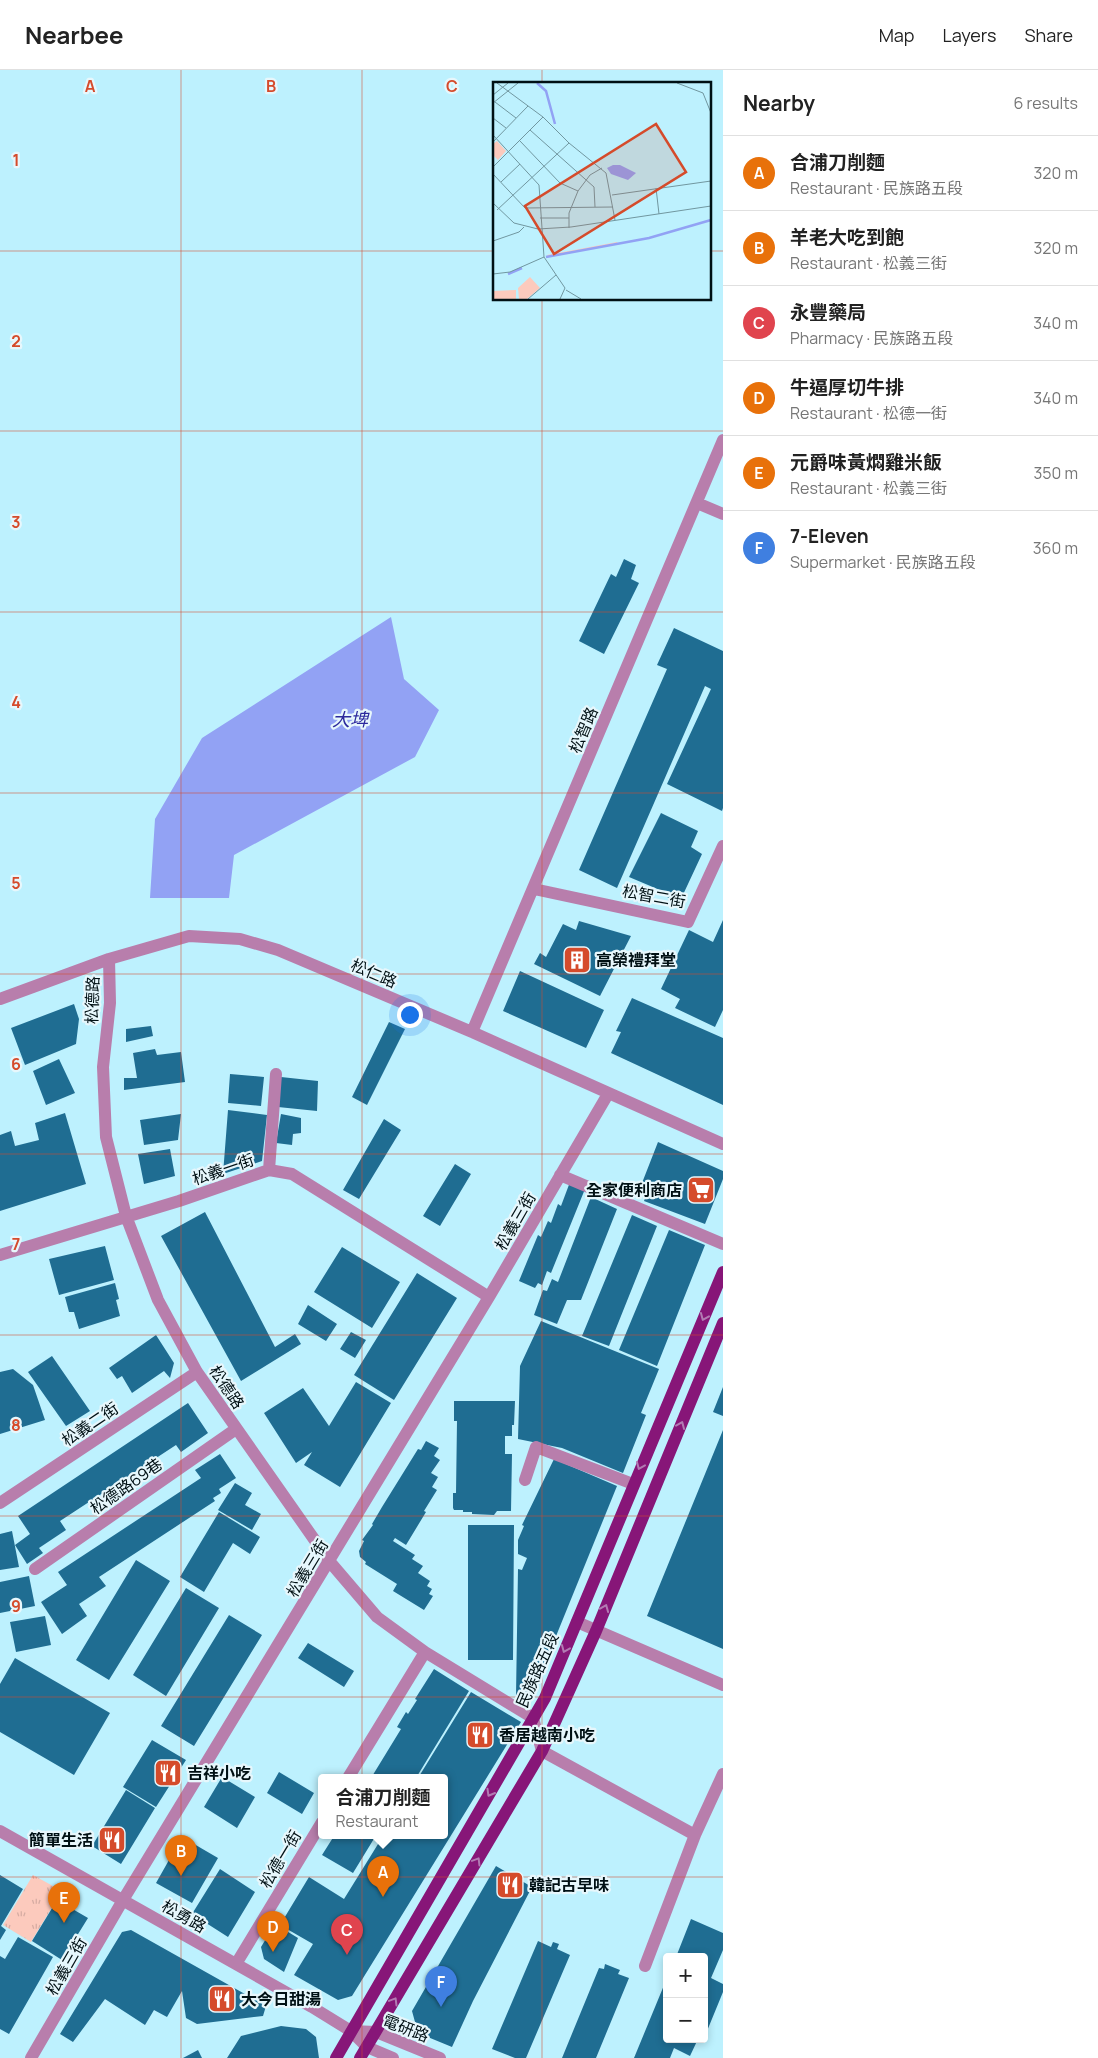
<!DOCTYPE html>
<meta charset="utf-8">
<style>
body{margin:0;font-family:Manrope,"Noto Sans TC",sans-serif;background:#f2f2f2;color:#222}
.controls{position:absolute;right:15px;bottom:15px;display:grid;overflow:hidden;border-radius:5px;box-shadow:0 2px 8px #0003}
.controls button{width:45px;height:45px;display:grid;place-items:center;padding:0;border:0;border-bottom:1px solid #e0e0e0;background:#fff;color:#222;font:25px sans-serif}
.you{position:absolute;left:409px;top:944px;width:18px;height:18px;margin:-12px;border:4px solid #fff;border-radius:50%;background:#1a73e8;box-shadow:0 0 0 8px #1a73e833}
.badge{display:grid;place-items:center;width:32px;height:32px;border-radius:50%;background:#ea580c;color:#fff;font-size:16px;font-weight:700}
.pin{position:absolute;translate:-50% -41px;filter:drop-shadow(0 1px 2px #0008)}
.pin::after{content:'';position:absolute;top:26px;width:18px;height:15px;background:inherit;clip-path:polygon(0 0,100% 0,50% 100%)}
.popup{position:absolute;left:318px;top:1704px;width:130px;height:65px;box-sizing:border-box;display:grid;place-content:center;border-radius:5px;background:#fff;filter:drop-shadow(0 1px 4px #0005);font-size:16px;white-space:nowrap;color:#767676}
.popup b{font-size:19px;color:#222}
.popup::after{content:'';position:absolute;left:50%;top:100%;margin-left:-10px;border:10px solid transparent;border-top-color:#fff}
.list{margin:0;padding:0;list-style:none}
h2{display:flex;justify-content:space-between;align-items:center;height:65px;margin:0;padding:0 20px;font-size:21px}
h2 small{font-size:16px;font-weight:400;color:#767676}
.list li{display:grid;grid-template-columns:32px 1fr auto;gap:15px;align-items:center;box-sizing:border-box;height:75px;padding:0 20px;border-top:1px solid #e0e0e0}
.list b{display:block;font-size:19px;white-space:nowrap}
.list p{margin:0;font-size:16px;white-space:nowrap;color:#767676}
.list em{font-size:16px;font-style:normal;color:#767676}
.map{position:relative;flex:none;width:723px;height:1988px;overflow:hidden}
header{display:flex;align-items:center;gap:30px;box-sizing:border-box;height:70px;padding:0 25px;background:#fff;border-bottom:1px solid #e0e0e0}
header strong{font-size:24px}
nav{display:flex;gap:28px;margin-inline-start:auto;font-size:18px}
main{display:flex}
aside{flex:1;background:#fff}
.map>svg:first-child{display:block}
.grass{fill:url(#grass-tufts)}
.water{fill:#92a2f4}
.building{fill:#1f6d92}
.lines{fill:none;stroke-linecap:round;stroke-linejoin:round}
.minor{stroke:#b87eac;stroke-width:12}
.major{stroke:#871678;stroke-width:12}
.oneway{stroke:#b27bb3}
.grid{fill:none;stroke:#d54b2b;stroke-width:1;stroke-opacity:0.55}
.labels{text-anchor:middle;stroke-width:4.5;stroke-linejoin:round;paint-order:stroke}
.street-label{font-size:16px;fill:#001014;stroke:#e7f7fc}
.poi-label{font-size:16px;font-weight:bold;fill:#001014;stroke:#e7f7fc;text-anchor:start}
.water-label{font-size:18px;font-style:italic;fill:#2c299d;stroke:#e7f7fc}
.inset-river{fill:none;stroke:#92a2f4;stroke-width:2.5}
.inset-road{fill:none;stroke:#7197a0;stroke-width:1}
.view{fill:#d54b2b;fill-opacity:0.15;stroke:#d54b2b;stroke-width:2.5}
.inset-edge{fill:none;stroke:#001014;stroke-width:2.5}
.grid-label{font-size:16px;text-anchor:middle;font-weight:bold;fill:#d54b2b;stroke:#e7f7fc;stroke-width:4.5;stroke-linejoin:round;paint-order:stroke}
</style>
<header>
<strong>Nearbee</strong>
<nav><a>Map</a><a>Layers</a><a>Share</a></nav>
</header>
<main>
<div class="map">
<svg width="723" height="1988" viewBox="0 0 723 1988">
<defs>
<pattern id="grass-tufts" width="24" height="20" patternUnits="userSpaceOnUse" patternTransform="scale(1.25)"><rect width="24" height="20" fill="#fccabd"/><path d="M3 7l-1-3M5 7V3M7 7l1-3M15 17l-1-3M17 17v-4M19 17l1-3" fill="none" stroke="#d6aca2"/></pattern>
</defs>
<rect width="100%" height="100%" fill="#bdf1fe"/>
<path class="grass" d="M33,1805l29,16 -31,51 -28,-17z"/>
<path class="water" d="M391,547l13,62 35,31 -24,47 -181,98 -5,43h-79l5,-79 47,-81z"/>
<path class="building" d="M624,489l12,6 -5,14 8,4 -35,71 -25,-13 32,-67 5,3z
M674,558l49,23v157l-1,3 -55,-27 44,-95 -6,-3 -88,202 -38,-18 88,-201 -10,-4z
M661,743l37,18 -7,16 11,7 -21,45 -12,5 -2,-11 -38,-16z
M723,850v90l-8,17 -40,-19 5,-9 -19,-10 28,-59 24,12z
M579,851l52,15 -31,60 -66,-32 6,-11 6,4 17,-33 13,6z
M520,901l84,39 -18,38 -83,-37z
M632,928l91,40v67l-112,-52 10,-21 -5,-1z
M74,934l5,15 -3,25 -51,21 -14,-37z
M389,952l16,7 -38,76 -15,-8z
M151,956l2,10 -27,6v-13z
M155,979l2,6 24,-3 4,30 -61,8v-12h13l-4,-25z
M59,989l16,34 -29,12 -13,-34z
M230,1004l34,3 -3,29 -33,-3z
M281,1007l37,4 -1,30 -39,-4z
M228,1040l39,5 -5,46 -39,13z
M65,1043l21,71 -86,27v-76l11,-4 4,15 24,-6 -4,-17z
M181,1044l-3,26 -34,5 -4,-25z
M281,1044l20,4v15l-8,1 -1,11 -16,-2z
M384,1049l17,11 -42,69 -16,-9z
M658,1072l65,29v8l-18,45 -61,-23 6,-16 -8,-2z
M170,1079l5,27 -31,8 -6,-30z
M455,1094l16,10 -31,52 -17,-10z
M570,1112l15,7 -34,84 -4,-2 -5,14 -4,-2 -3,5 -16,-7 19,-46 3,2 7,-16 3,2 7,-19 3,2z
M591,1127l26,12 -36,91h-14l-10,24 -23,-9 9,-25 4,1 5,-12 6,3z
M205,1142l70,135 20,-13 6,10 -60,37 -80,-145z
M632,1145l25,11 -48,120 -27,-10z
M669,1160l36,15 -48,121 -38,-16z
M105,1176l9,34 -55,15 -10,-36z
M342,1177l58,35 -28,46 -58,-36z
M417,1203l40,25 -63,102 -40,-25z
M115,1213l4,16 -3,1 4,16 -41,13 -5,-17h-5l-4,-15z
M308,1235l29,19 -11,17 -28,-17z
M541,1251l118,48 -18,44 5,2 -23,58 -61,-25 -44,-9 2,-73z
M351,1262l15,8 -11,18 -15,-9z
M156,1265l18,28 -4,15 -6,-7 -32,22 -10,-17 -5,3 -8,-11z
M52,1286l38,55 -24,15 -38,-54z
M13,1299l20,16 12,35 -45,14v-62z
M356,1312l35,21 -51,84 -36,-22 8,-13 -16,11 -32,-50 39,-25 26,38z
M723,1317v29l-10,-4z
M454,1331h61l-1,24h-2v11h-7v18h7l-1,57h-14l-3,4 -22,-1v-2h-9v-2h-9l-1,-2v-15h3l1,-72h-3z
M188,1333l20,30 -27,19 -5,-7 -116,76 6,9 -27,18 4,5 -16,11 -12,-19 15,-11 -12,-18z
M723,1360v219l-76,-33z
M426,1371l13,7 -5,8 6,4 -9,13 7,4 -6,10 5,3 -13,21 2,1 -20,33 -11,-7 -2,3 22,14 -3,4 11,7 -5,7 12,8 -3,5 5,3 -3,5 4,2 -9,14 -31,-19 4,-7 -32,-20 1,-2 -6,-5 -1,-6 5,-10 -2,-1 11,-15 -1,-1 10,-17 36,-58 3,1z
M220,1384l16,24 -17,11 2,4 -8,5 2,3 -116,76 7,9 -27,18 8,12 -25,18 -21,-32 26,-17 -9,-13 143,-94 -6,-8z
M554,1389l63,27 -78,192 -11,22 -12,-5 2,-126 4,1 5,-12 -9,-4v-14l6,-14 -2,-1z
M235,1413l17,10 -7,12 16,9 -9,16 -34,-20z
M219,1442l41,25 -10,17 -17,-11 -29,49 -24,-15z
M468,1455h46l-1,135h-45z
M12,1461l7,36 -19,3v-36z
M136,1490l34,21 -61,99 -33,-20z
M29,1506l6,30 -35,7v-31z
M186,1518l33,20 -53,88 -33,-21z
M229,1545l33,20 -68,111 -33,-20z
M45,1546l6,29 -35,7 -6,-30z
M308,1573l46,28 -10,16 -46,-29z
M15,1588l95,55 -36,62 -74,-43v-48z
M434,1599l35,22 -53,87h-45l30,-49 -4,-2 9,-15 2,2 9,-14 -2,-1z
M471,1622l50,30 -169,274 -14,4 -44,-25 19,-31 -33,-19 29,-48 35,22 39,-63h61v-58h-26z
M152,1670l34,20 -30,47 -33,-20z
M279,1702l35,21 -12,21 -35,-21z
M222,1707l33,20 -18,31 -33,-21z
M126,1720l29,18 -34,56 -29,-18z
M334,1766l41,1 -22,36 -31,-18z
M182,1767l36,21 -26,45 -36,-20z
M496,1796l36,21 -59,114 -21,46 -34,-14 -6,-22z
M220,1799l35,23 -27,45 -36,-23z
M0,1805l23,14 -22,37 5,4 -6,10z
M57,1830l31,18 -26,42 -30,-19z
M691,1849l32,14v17l-12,28 12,6v8l-16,39h-3v-74h-28z
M275,1854l23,14 -14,34 -20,-13 -3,-12z
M131,1860l135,76 -3,10 -66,8 -11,-6 -4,-27 -15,26 -13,-7 -9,15 -40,-26 -32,43 -13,-8 62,-102z
M18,1867l35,20 -44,77 -9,-5v-73l5,3z
M538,1871l13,6 2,-5 6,2 -2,5 13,6 -44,103h-11l-23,-9z
M605,1894l15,6 -2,4 11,4 -33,80h-34l37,-90 5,1z
M667,1908v61h31l-8,17 -16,-8 -4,10h-36z
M281,1956l25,3 10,8 3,21h-92l14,-22z
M198,1980l4,8h-19z"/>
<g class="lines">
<path class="minor" d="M697,433l26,11
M534,819l154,33 35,-76
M109,889l1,44 -7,64 3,70 20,79 32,84 39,72 133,190 47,55 48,35 108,66 9,33 153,84
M0,929l109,-40 80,-23 51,3 38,11 194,82 251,112
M472,962l251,-592
M269,1100l7,-96
M560,1105l163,69
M0,1185l179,-54 90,-31 23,4 197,123
M525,1410l11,-33 97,37
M0,1433l197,-131
M35,1499l201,-140
M577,1552l146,63
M348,1708l77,-126
M0,1761l312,176 39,24 16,16 26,11
M236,1894l86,-142
M645,1896l50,-131 28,-61
M351,1961l25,1 64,26
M31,1988l92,-158 366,-603 119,-203"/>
<path class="major" d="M336,1988l209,-360 178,-426
M360,1988l182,-307 54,-120 127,-308"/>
</g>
<defs><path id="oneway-chevron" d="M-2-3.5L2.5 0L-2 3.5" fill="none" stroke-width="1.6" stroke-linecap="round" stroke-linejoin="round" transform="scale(1.25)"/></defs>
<g class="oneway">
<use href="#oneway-chevron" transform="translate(704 1247) rotate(113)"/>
<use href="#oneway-chevron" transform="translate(681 1355) rotate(-67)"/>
<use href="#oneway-chevron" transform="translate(640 1396) rotate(113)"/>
<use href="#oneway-chevron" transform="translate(605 1538) rotate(-68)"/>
<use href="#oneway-chevron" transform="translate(565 1579) rotate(113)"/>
<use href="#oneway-chevron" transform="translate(490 1723) rotate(120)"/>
<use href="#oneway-chevron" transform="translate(477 1791) rotate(-59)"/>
<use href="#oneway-chevron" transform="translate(394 1931) rotate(-59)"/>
</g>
<path class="grid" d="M181,0v1988M362,0v1988M542,0v14M0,181h494M709,181h14M542,229v1759M0,361h723M0,542h723M0,723h723M0,904h723M0,1084h723M0,1265h723M0,1446h723M0,1627h723M0,1807h723"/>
<defs>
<g id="building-square" transform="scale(1.4375)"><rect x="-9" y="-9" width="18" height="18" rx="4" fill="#d54b2b" stroke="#e7f7fc"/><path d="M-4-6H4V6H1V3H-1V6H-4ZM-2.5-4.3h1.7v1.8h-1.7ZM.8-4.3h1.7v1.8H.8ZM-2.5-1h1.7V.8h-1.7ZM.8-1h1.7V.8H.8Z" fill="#fff"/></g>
<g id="supermarket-square" transform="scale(1.4375)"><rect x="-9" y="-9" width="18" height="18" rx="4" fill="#d54b2b" stroke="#e7f7fc"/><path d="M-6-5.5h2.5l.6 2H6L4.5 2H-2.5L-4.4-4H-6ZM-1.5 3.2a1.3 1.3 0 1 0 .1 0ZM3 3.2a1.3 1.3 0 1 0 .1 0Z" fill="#fff"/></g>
<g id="restaurant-square" transform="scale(1.4375)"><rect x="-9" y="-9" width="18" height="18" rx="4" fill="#d54b2b" stroke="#e7f7fc"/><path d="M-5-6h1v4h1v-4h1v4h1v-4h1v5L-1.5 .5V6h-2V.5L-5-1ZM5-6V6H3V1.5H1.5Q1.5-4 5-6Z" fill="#fff"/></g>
</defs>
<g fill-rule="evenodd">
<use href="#building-square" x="577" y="890"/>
<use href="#supermarket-square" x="701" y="1120"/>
<use href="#restaurant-square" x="480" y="1665"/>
<use href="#restaurant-square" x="168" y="1703"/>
<use href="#restaurant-square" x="112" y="1770"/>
<use href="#restaurant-square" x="510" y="1815"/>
<use href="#restaurant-square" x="222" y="1929"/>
</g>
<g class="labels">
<g class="street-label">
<text transform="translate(583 660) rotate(-67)" y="6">松智路</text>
<text transform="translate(654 826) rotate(10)" y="6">松智二街</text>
<text transform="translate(374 903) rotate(23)" y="6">松仁路</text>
<text transform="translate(92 930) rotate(-88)" y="6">松德路</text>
<text transform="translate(223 1099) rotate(-19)" y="6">松義一街</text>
<text transform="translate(515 1151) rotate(-60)" y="6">松義三街</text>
<text transform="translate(227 1317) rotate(56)" y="6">松德路</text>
<text transform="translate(90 1354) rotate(-34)" y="6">松義二街</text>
<text transform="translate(126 1416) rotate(-35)" y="6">松德路69巷</text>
<text transform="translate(307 1498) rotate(-59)" y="6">松義三街</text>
<text transform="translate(537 1600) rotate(-66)" y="6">民族路五段</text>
<text transform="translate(280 1789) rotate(-59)" y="6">松德一街</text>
<text transform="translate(184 1846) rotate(30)" y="6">松勇路</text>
<text transform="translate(66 1896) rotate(-60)" y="6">松義三街</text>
<text transform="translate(406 1958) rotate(21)" y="6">電研路</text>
</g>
<g class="poi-label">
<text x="596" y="896">高榮禮拜堂</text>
<text x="682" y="1126" text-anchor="end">全家便利商店</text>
<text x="499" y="1671">香居越南小吃</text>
<text x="187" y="1709">吉祥小吃</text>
<text x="93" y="1776" text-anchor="end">簡單生活</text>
<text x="529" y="1821">韓記古早味</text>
<text x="241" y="1935">大今日甜湯</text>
</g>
<g class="water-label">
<text x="350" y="656">大埤</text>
</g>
</g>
<g transform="translate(493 12)">
<rect width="218" height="218" fill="#bdf1fe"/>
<path d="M37,195l10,11 -13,11h-8l-1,-11zM23,208v9h-23v-8z" fill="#fccabd"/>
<path d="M4,59l9,10 -8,9 -5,-5v-11zM124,160l1,2 -70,13 -1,-2z" fill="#fccabd"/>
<path d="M120,83h7l16,8 -8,7 -17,-6 -4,-6z" fill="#92a2f4"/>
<path class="inset-river" d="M44,1l9,8 9,33M53,175l103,-19 62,-18M15,192l14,-6"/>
<path class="inset-road" d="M4,1l46,34 26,26 37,30 9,47M184,1l26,10 8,20M0,13l15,-12M2,20l21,16M0,21l25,-20M0,36l13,10M37,48l64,57 1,20M0,53l46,50 5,72 21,31 -5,11M27,59l40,42 18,8M0,60l35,-36M0,85l50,-50M0,92l32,34 88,-1M8,100l19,-18M163,106l3,26M119,113l99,-14M0,121l21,20 24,6 33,-2 140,-21M4,128l72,-67M47,136h29M76,146v-15l9,-22 12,-16 12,-7M0,159l26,-9 5,-5M0,192l17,-2 34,-15M73,208l15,9M35,217l28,-24"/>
<path class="view" d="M163,42l30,48 -132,82 -29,-48z"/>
<rect width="218" height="218" class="inset-edge"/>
</g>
<g class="grid-label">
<text x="90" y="22">A</text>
<text x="271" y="22">B</text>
<text x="452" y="22">C</text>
<text x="16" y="96">1</text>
<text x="16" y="277">2</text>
<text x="16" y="458">3</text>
<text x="16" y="638">4</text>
<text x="16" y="819">5</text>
<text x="16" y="1000">6</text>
<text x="16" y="1180">7</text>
<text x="16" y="1361">8</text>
<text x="16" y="1542">9</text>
</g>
</svg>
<div class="controls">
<button>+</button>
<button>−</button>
</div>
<div class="you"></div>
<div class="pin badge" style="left:383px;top:1827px;background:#e8710a">A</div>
<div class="popup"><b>合浦刀削麵</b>Restaurant</div>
<div class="pin badge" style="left:181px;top:1806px;background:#e8710a">B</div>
<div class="pin badge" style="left:347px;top:1885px;background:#e0444e">C</div>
<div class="pin badge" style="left:273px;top:1882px;background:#e8710a">D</div>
<div class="pin badge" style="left:64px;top:1853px;background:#e8710a">E</div>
<div class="pin badge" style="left:441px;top:1937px;background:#3f7fe0">F</div>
</div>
<aside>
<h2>Nearby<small>6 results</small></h2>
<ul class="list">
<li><span class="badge" style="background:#e8710a">A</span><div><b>合浦刀削麵</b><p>Restaurant · 民族路五段</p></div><em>320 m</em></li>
<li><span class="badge" style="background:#e8710a">B</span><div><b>羊老大吃到飽</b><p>Restaurant · 松義三街</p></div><em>320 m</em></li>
<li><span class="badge" style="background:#e0444e">C</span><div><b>永豐藥局</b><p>Pharmacy · 民族路五段</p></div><em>340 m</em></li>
<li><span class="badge" style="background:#e8710a">D</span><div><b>牛逼厚切牛排</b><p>Restaurant · 松德一街</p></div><em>340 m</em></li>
<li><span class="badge" style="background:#e8710a">E</span><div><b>元爵味黃燜雞米飯</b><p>Restaurant · 松義三街</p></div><em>350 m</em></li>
<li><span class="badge" style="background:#3f7fe0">F</span><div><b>7-Eleven</b><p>Supermarket · 民族路五段</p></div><em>360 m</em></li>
</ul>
</aside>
</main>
